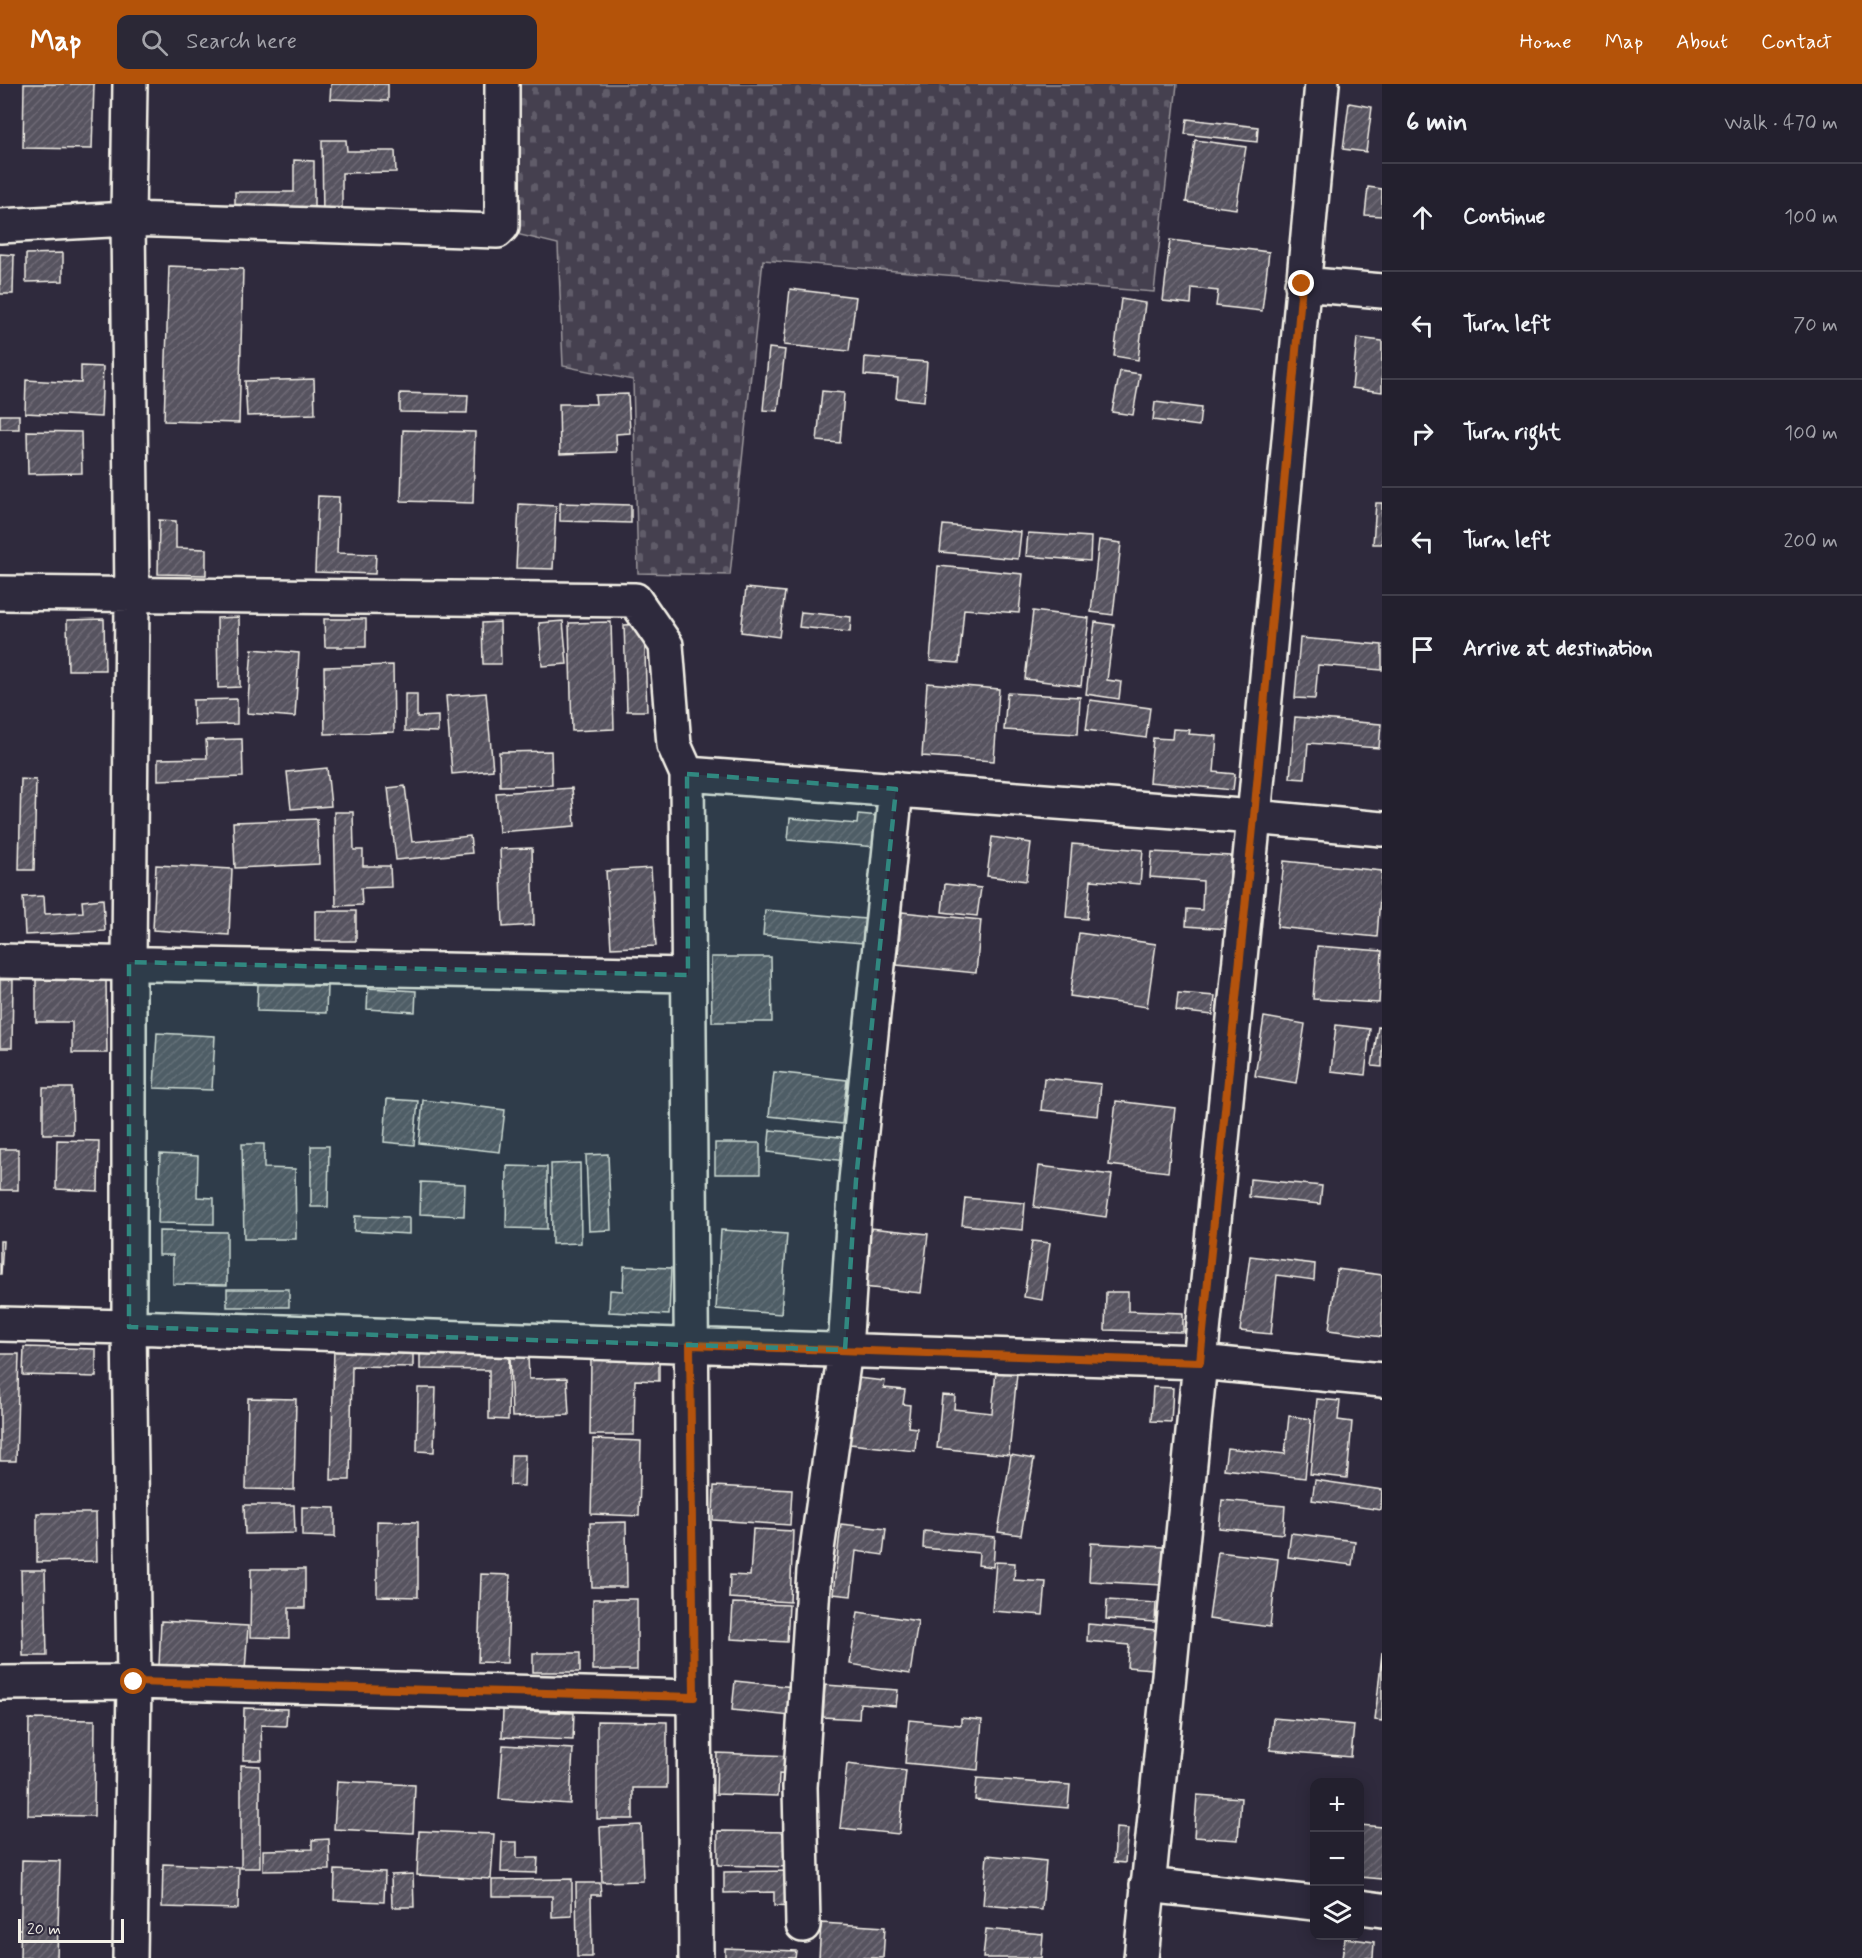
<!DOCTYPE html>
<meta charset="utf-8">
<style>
body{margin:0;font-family:Mynerve,sans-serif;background:#2b2836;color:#f1f3f6}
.controls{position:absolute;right:18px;bottom:18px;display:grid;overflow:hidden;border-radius:12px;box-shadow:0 3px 15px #0003}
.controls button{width:54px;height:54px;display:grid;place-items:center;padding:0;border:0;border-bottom:2px solid #403e4a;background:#23202e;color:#f1f3f6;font:30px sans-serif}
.scale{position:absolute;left:18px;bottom:15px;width:106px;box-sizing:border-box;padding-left:6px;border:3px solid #f4f1e8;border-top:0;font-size:16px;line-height:21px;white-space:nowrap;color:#f4f1e8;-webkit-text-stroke:4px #2f2a3d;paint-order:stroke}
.stop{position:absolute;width:18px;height:18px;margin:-14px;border:4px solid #b45309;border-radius:50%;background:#fff}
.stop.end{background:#b45309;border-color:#fff;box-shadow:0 2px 6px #0008}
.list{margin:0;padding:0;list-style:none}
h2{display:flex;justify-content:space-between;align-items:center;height:78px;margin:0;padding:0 24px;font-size:26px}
h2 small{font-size:20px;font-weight:400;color:#a3a3aa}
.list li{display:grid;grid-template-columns:39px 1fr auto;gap:18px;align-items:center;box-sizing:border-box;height:108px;padding:0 24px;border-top:2px solid #403e4a}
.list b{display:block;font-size:22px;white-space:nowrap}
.list em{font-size:20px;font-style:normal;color:#a3a3aa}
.icon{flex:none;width:33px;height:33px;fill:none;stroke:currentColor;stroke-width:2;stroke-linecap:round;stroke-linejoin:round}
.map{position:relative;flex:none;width:1382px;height:1874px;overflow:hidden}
header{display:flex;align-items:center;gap:36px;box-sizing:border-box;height:84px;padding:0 30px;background:#b45309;color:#fff}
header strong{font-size:28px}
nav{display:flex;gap:33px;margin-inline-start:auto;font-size:21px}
.search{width:420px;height:54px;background:#2b2836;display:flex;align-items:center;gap:15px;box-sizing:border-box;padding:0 21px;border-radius:12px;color:#a3a3aa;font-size:22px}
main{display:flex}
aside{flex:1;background:#23202e}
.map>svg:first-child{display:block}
.cemetery{fill:url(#cemetery-stones);stroke:#9c989c;stroke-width:1.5}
.building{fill:url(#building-hatch);stroke:#f4f1e8;stroke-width:1.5}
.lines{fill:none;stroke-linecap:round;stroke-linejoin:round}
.minor-casing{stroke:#f4f1e8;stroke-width:38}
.minor{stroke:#2f2a3d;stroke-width:33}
.route{stroke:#b45309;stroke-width:8}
.marked{fill:#318880;fill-opacity:0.2;stroke:#318880;stroke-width:4.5;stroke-dasharray:12 8;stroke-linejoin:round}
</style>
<header>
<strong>Map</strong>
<div class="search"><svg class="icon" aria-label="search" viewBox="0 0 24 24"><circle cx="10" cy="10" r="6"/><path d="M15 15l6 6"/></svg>Search here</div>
<nav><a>Home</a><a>Map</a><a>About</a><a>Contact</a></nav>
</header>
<main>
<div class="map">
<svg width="1382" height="1874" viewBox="0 0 1382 1874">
<defs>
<pattern id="cemetery-stones" width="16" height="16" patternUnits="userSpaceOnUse" patternTransform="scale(1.5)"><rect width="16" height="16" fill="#454050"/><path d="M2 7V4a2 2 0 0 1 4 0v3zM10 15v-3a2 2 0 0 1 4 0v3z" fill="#605c69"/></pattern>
<pattern id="building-hatch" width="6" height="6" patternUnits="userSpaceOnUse" patternTransform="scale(1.5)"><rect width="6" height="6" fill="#56525f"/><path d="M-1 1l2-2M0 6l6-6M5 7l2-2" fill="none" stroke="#6f6b76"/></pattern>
</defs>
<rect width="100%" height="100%" fill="#2f2a3d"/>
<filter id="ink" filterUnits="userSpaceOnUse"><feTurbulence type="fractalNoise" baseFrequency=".0167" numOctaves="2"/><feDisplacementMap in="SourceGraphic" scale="12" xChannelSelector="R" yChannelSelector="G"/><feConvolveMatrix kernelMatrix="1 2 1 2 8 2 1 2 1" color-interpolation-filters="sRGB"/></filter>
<g filter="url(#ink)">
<path class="cemetery" d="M512,0h665l-23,208 -391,-32 -33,315 -92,-2 -5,-193 -70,-14 -5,-122 -46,-11z"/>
<path class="building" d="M24,0h70l-2,65 -69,-1z
M331,0h57v17l-58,-2z
M1349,19l23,4 -6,45 -23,-3z
M1187,35l71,8 -1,15 -72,-8z
M322,56h24l1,11h48l1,21 -54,1v46h-19z
M1195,56l51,7 -10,62 -50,-7z
M294,76l20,1v57h-79v-26h59z
M1368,103l14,2v27l-17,-1z
M1170,156l99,12 -7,59 -46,-5 2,-15 -26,-3 -1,16 -28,-3z
M63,169v28l-37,1v-28z
M0,170l14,1 -1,39h-13z
M169,182l74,3 -4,154 -75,-2z
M790,205l66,8 -7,54 -65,-6z
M1121,215l24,4 -7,57 -24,-4z
M1357,254l25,3v51l-30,-4z
M769,264l16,2 -7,61 -15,-1z
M865,273l62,5 -3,39 -28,-3 2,-20 -34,-3z
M81,282l22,1 -2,50 -76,-4 1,-33 55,3z
M1120,287l20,3 -7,41 -21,-3z
M314,295l1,35 -68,2 -2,-35z
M822,307l22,2 -4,50 -23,-2z
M400,309l68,2 -1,18 -67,-1z
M628,310l2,39 -14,1 1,18 -57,2 -1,-50h37l-1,-9z
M1155,318l46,6 -2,18 -46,-6z
M0,331h19v14h-19z
M403,346l72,2 -2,71 -72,-2z
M27,347l54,1 1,41 -54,1z
M318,412l21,1 -2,56 39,1 -1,20 -60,-2z
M560,419l71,2v18l-71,-2z
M1376,419h6v41h-9z
M519,420l37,2 -3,63 -37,-1z
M159,436l17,1v27l30,1v26l-48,-1z
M943,441l78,7 -3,27 -78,-7z
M1028,449l63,4 -1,24 -64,-5z
M1099,456l22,3 -8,72 -22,-3z
M938,482l85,8 -4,39 -55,-4 -5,54 -29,-2z
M746,504l39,4 -6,45 -38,-5z
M1033,527l56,7 -8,68 -56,-7z
M801,528l50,5 -1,15 -51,-5z
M239,533l1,70 -22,1 -1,-70z
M104,535l1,51h-37l-1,-50z
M324,535h42v28h-41z
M563,537l4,43 -25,2 -3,-43z
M500,538l1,42h-18l-1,-41z
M611,538l3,107 -42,2 -3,-108z
M1095,538l19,3 -7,55 14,2 -2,17 -33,-5z
M644,540l3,87h-20l-3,-86z
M1300,554l82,7v25l-64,-5 -3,34 -20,-1z
M252,565l47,4 -4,64 -48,-4z
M393,581l1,67 -69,2 -1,-67z
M927,599l72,6 -5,72 -72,-5z
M486,609l7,77 -41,4 -6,-78z
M1007,609l73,4 -2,37 -74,-4z
M405,610h12v23l21,-1v16l-33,-1z
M237,615v25l-43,1 -1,-25z
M1090,616l60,8 -4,30 -60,-8z
M1295,633l86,7 -2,24 -71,-5 -3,36 -15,-1z
M1173,645l17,1 -1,4 28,2 -3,36 21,2 -2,16 -84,-8 4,-44 19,1z
M242,655l1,38 -85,3v-21l49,-1 -1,-18z
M551,667l1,34 -52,1 -1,-34z
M327,684l4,38 -40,3 -4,-37z
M21,695l15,1 -2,90h-15z
M405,702l7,56 58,-6 2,17 -76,7 -8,-72z
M572,704l3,38 -76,6 -3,-39z
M334,728h19l1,38h9v16h27l1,21 -30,1 1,17 -26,1z
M858,730l22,2 -3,31 -89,-7 2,-22 67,6z
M317,735l2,45 -84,4 -2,-46z
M992,753l39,6 -5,38 -39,-5z
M1072,760l71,6 -3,34 -49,-4 -4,39 -21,-2z
M532,764l2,77 -31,2 -3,-78z
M1152,768l79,4 -4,73 -41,-3 1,-17 15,1 1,-29 -53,-4z
M1284,777l98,10 -5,66 -100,-10z
M156,781l76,4 -3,66 -76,-5z
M651,784l5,78 -45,2 -5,-77z
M945,800l36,4 -4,28 -35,-4z
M44,812l1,18 38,-2 -1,-11 21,-2 2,32 -80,4 -2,-38z
M765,826l100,9 -2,24 -100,-8z
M315,827h41v30h-41z
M902,828l79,8 -5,53 -79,-8z
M1079,849l77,11 -9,63 -77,-11z
M1317,862l65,5 -3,52 -66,-4z
M711,873h60l1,65h-60z
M36,895l70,1 1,73h-35v-31h-36z
M0,896h13l-1,68h-12z
M258,900l69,2 -1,27 -69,-2z
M368,904l48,3 -1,21 -48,-3z
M1178,909l37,3 -2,19 -37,-4z
M1264,933l41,7 -9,59 -41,-7z
M1336,941l34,4 -5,46 -34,-4z
M1378,943l4,1v39l-10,-1z
M157,949l58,3 -3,54 -58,-2z
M774,988l73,8 -5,44 -73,-8z
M1044,994l57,6 -3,32 -57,-6z
M43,1004h29l1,46h-30z
M387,1015l31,2 -4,44 -30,-3z
M423,1016l82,10 -5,42 -81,-9z
M1116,1017l59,7 -7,64 -59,-7z
M770,1046l79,8 -3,23 -78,-9z
M57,1056l42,1 -1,50 -42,-2z
M715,1059h45v31h-45z
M242,1060h22v24l31,1 1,70h-52z
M311,1062h18l-1,61h-17z
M0,1065h18v41h-18z
M160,1070l38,2 -1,41 17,1v26l-56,-1z
M608,1070l3,76 -22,1 -3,-76z
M580,1079l1,80 -29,1 -1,-80z
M507,1082l40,1v62l-41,-1z
M1039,1082l73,9 -6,42 -72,-10z
M1250,1095l72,7 -2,18 -71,-7z
M421,1098l44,2 -1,32 -44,-2z
M965,1114l60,5 -2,27 -61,-5z
M355,1132l54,2v16l-55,-3z
M870,1144l58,6 -7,59 -58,-6z
M721,1146l66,4 -6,80 -65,-5z
M159,1147l68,1v53l-54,-1v-29h-14z
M0,1157h3l-2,33h-1z
M1032,1157l18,2 -8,57 -18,-3z
M1250,1172l65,8 -1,16 -37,-5 -6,59 -31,-3z
M624,1182l47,2 -2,47 -60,-3 1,-22 13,1z
M1337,1185l45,6v62l-53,-7z
M227,1205h62v18h-62z
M1106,1208h22v19l55,2v19l-78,-2z
M24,1263l72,2v28l-73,-2z
M334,1263l79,2v18l-61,-1 -2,114h-19z
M420,1269l89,1 -1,66 -19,-1v-49l-69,-1z
M0,1270h19l-3,107h-16z
M510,1271h18l1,24 38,-1 2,37 -57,2z
M591,1274h68v23l-24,-1 -1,55h-44z
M996,1287l21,2 -8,82 -72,-7 5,-53 13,1 -1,13 38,4z
M857,1294l28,3 -1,7 21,2 -2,14 7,1 -2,22 9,1 -2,23 -65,-7z
M1153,1303l20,1 -2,34 -20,-1z
M418,1304h18l-2,64 -17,-1z
M248,1314l48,1 -2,91 -48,-1z
M1317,1315l23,2 -2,19 14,2 -5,56 -37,-4z
M1289,1332l22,3 -6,59 -81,-9 3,-21 58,6z
M593,1355l48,2 -2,75 -48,-2z
M511,1371h14l-1,31 -14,-1z
M1011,1371l23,4 -13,76 -23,-3z
M1315,1396l67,10 -1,20 -69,-10z
M714,1402l78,4 -2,35 -77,-5z
M1222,1416l63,6 -2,28 -64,-6z
M244,1421h50l1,28 -50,1z
M302,1423l33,1v29l-33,-1z
M37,1429h59l1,48 -60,1z
M377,1437l41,1v75l-41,-1z
M626,1438l1,65h-35l-2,-64z
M841,1440l45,5 -3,26 -27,-4 -5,45 -18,-2z
M753,1445l40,2 -3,71 -61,-4 1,-23 20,1z
M924,1447l71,6 -2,30 -15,-2 1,-12 -56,-5z
M1291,1449l64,8 -3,24 -64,-8z
M1091,1459l73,4 -2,38 -73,-4z
M1218,1468l60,7 -8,68 -61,-8z
M996,1478l19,1 -1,17 32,2 -3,33 -51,-4z
M251,1485h54v39h-16v30l-39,-1z
M21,1486h24l2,86h-24z
M481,1490l29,1 -3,88 -29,-1z
M593,1515h44v71h-44z
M1107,1516l49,3 -1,19 -49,-3z
M733,1519l56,2 -2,37 -56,-3z
M858,1528l60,9 -8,53 -60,-10z
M161,1537l87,5 -3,45 -86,-5z
M1088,1540l68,6 -3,39 -26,-2 2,-22 -42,-4z
M1382,1568v69l-7,-1z
M533,1569h47v19h-47z
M735,1597l59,6 -3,29 -59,-6z
M825,1601l73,5 -2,16 -36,-3 -1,16 -36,-2z
M244,1624l43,1 -1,17 -25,-1 1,35h-19z
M503,1626l71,3 -1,27 -71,-3z
M961,1634l21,2 -4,50 -73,-7 4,-43 52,5z
M1273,1634l81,7 -3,32 -81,-7z
M29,1635l66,1 -1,96 -66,-1z
M597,1637l70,1v66h-34v31h-36z
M503,1661l70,4 -3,55 -71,-5z
M717,1669l75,3 -1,19 -12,-1 -1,22 -62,-2z
M847,1680l59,7 -7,63 -59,-6z
M241,1681l19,1v102h-19z
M977,1694l93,7 -2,23 -93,-8z
M337,1697l78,4 -2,48 -79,-4z
M1197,1711l44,3 -3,42 -44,-3z
M641,1741l2,56 -41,1 -2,-55z
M1360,1741l22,2v52l-22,-2z
M1116,1744l12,1 -3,34 -11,-1z
M419,1747l75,3 -3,45 -74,-4z
M718,1747l76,1 -1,35 -75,-2z
M329,1755l1,31 -67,1v-21l49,-1v-9z
M502,1758h15v16h21l-1,15 -36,-1z
M987,1771l59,6 -4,49 -59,-5z
M22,1776l38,1 -3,97h-37z
M163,1780l76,3 -1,42 -76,-2z
M335,1786l50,2 -1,30 -50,-2z
M794,1787v36l-20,-1v-14l-50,1v-21z
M413,1790l1,33h-22l-1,-32z
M572,1795v37l-20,1v-21h-60v-16z
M576,1799h24l1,12h-10l1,62h-15z
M821,1839l64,4 -2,31h-64z
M986,1845l57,5 -2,24h-58z
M1345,1854l29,4 -1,16h-31z
M725,1864l71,3 -1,7h-70z"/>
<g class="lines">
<g class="minor-casing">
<path id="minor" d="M130,0l-2,135 4,377 -3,366v365l5,355 -4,276
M0,142l128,-7 369,12 5,-5v-142
M1302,200l80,7
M0,509l635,7 31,45 8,100 13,29 9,1184
M687,690l567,43 128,12
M0,877l688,14
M0,1240l129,3 1071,35 182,18
M0,1599l134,-1 560,15
M1147,1801l167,18
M1360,1823l22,3
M803,1841l-3,-138 14,-216 31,-221 11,-170 40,-391
M1141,1874l113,-1141 68,-733"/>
</g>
<use href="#minor" class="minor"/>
</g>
</g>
<g class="lines" filter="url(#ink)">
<path class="route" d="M134,1598l560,15 -4,-352 510,17 54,-545 48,-533"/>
</g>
<path class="marked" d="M687,690l209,15 -40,391 -11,170 -716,-23v-365l559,13z"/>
</svg>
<div class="controls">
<button>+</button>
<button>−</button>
<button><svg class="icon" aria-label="layers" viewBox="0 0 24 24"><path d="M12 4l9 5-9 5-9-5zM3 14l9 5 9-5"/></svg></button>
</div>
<div class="scale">20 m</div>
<div class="stop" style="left:134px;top:1598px"></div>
<div class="stop end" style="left:1302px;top:200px"></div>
</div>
<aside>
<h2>6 min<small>Walk · 470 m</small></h2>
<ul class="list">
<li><svg class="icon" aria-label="ahead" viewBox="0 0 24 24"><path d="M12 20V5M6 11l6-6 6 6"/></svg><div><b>Continue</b></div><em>100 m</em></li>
<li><svg class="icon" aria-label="left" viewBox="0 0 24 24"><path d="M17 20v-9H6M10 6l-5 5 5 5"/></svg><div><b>Turn left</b></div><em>70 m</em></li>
<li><svg class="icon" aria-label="right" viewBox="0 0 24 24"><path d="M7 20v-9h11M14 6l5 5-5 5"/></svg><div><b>Turn right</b></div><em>100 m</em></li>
<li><svg class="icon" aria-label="left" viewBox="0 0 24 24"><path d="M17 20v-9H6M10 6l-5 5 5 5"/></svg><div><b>Turn left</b></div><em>200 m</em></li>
<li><svg class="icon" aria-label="arrive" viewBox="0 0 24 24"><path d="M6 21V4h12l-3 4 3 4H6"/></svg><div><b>Arrive at destination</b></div></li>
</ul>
</aside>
</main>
